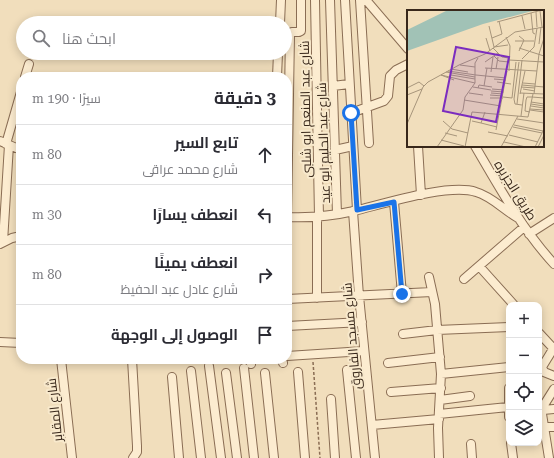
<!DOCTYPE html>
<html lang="ar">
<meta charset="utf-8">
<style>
body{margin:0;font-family:"Roboto Serif",Cairo,serif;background:#f7f7f7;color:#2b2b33;direction:rtl}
.controls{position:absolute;right:12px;bottom:12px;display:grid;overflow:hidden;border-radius:8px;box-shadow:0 2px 10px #0003}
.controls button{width:36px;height:36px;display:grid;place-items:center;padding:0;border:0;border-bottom:1px solid #e1e1e2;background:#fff;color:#2b2b33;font:20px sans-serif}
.stop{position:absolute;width:12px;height:12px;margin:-9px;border:3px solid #1a73e8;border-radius:50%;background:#fff}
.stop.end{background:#1a73e8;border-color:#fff;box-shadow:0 1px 4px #0008}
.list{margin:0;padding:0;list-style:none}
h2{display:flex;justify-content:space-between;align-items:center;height:52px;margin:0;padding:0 16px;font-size:17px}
h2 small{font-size:13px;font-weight:400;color:#7c7c81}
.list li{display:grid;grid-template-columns:26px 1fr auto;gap:12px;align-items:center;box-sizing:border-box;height:60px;padding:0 16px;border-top:1px solid #e1e1e2}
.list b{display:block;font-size:15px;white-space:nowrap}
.list p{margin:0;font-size:13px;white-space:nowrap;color:#7c7c81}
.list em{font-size:13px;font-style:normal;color:#7c7c81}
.icon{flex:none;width:22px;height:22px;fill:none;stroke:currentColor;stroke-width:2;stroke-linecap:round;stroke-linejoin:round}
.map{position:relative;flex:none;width:554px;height:458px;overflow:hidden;direction:ltr}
.search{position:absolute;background:#fff;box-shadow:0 2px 10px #0003;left:16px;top:16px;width:276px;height:44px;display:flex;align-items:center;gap:10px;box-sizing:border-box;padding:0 14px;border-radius:22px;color:#7c7c81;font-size:15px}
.panel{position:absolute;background:#fff;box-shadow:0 2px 10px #0003;left:16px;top:72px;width:276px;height:292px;border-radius:16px;direction:rtl}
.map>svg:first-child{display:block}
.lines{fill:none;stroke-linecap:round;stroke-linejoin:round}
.street-casing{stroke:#8a6d54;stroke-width:10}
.path{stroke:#8a6d54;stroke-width:1.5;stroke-dasharray:3 2;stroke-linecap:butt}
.street{stroke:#fcecd0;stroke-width:8}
.route{stroke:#1a73e8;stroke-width:5}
.labels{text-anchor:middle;stroke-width:4;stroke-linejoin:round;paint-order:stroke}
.street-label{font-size:13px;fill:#38271a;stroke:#f8e9cc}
.inset-road{fill:none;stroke:#a7957b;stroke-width:1}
.view{fill:#7b2cbf;fill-opacity:0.15;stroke:#7b2cbf;stroke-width:2}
.inset-edge{fill:none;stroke:#38271a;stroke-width:2}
</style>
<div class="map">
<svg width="554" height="458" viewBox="0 0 554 458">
<rect width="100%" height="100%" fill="#f1debc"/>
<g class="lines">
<g class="street-casing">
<path id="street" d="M315,0l4,217
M330,0l7,214
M345,0l12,210
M360,0l9,143
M366,0l42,49
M280,23l1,-23
M25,77l4,-13
M277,77l1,-24
M333,86l16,-2
M351,113l33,-12 4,-5 2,-20 6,-6 12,-6
M0,141l21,9
M6,144l15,-52
M418,146l3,49
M475,146c24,41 47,83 79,118
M335,150l18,-4
M394,202l8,92
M353,211l6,85 16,162
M287,217c22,1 45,-1 67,-6 29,-7 95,-28 122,-19 15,4 28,18 42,26
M287,217l3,-183 2,-2h7l2,-1v-31
M317,217v81
M529,234l25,-16
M3,242l6,-97
M0,244l12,-6 9,-2
M479,266l35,39
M429,277l6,27 6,70 -3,54 1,30
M464,279l60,-52
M287,299l145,-7
M287,326l75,-4
M539,333l15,16
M403,334l34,-4 72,-3
M0,342l21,1
M553,349l-11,18 2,5 10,4
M287,356l77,-5
M61,359l11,99
M132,359l5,87v6l-4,6
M250,359l1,5
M282,359l1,4
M388,363l52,-6
M209,366l12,92
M244,368l10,90
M347,370l9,88
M191,371l10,87
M298,372l7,86
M226,373l11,85
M265,373l9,85
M441,374l68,-7
M172,377l7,81
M509,388v29
M391,392l50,-4
M331,399l4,59
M440,400l30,-4
M543,410l11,-1
M439,414l69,-7
M372,425l67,-6
M544,427h10
M511,443l2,15
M471,444l1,14
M549,458l-7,-44 2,-9 10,-16"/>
</g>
<path class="path" d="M313,362l7,96"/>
<use href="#street" class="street"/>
</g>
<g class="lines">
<path class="route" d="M351,113l6,97 37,-8 8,92"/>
</g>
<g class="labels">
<g class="street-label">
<text transform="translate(305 109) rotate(-91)" y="5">شارع عبد المنعم ابو شلبى</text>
<text transform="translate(323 143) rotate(-92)" y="5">شارع عبد الحليم ابو عيد</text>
<text transform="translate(516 190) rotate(58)" y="5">طريق الجزيره</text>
<text transform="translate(351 336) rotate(-95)" y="5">شارع مسجد الفاروق</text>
<text transform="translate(54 410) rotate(-96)" y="5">شارع المقابر</text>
</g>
</g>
<g transform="translate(407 10)">
<rect width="137" height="137" fill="#f1debc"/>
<path d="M41,0h88l-53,14 -76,27v-21z" fill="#a1c2b6"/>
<path class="inset-road" d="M133,1l2,16M129,2l1,15M124,3l2,20 2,1M115,6l3,13M90,12l45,-12M82,16l5,21M99,27l4,9 -1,25M79,28l4,13M85,28l10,-4 -3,-13M108,31h19M132,34l2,-17M87,37l14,-2M86,38l9,9 7,1M112,38l25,8M112,41l5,-11 -5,-4M87,46l5,5 10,1M115,49l12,-12 3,-19M102,50l35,2M78,52l13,-9M112,52l-5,37 1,5 7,1M53,55l15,2M78,58l52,3M44,59l17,3M89,59l2,-12M41,61l28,4M39,62l29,5M84,62l2,-15M34,65l34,8M34,65l13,5M44,65l24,4M69,65l30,3M87,69l12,1M90,72l14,2M116,73l12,1M115,75l22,2M77,76l3,-18M66,77l18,3M114,77l14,1M0,78l12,-6 5,4M71,78l1,-3 13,2M85,79l12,1M116,79l12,2M84,81l13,1M62,83l14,2M84,83l12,1M113,83l24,1M113,84l5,-23M127,84l5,-40 5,-16M0,85l15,-6M83,85l13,1M96,87l9,1 4,-36M125,87l12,1M83,88h13M57,90l37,6M124,92l13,2M110,94l5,-44M124,94l13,2M124,96l13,2M123,99l14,1M123,100l14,2M123,102l-5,-1 1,-11 1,-3h5M114,106l3,-23M110,109l27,4M36,111l9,8 16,4M65,111l9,2 4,-11M74,113l16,4M0,114l16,-37 5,-5 31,-17 26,-11 30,-22 29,-5M107,115l29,6M106,117l29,6M89,120l11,-59M81,122l20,4M38,123l12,3M102,125l29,7M34,130l23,6M97,132l22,5M30,137l26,-37 2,-13 10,-14v-20l3,-5M58,137l7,-35 56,5 5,-23M94,137l17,-31M128,137l9,-18M131,137l6,-12"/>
<path class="view" d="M49,37l53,10 -13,65 -53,-11z"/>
<rect width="137" height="137" class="inset-edge"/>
</g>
</svg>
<div class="controls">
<button>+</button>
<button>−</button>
<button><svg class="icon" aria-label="locate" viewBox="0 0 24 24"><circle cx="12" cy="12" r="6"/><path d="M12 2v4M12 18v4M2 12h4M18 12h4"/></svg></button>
<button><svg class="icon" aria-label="layers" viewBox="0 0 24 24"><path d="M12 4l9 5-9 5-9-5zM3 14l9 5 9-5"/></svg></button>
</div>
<div class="stop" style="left:351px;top:113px"></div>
<div class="stop end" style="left:402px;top:294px"></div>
<div class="search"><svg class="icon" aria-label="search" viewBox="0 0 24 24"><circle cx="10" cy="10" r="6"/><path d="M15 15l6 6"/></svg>ابحث هنا</div>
<section class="panel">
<h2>3 دقيقة<small>سيرًا · 190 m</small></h2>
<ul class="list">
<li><svg class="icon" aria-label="ahead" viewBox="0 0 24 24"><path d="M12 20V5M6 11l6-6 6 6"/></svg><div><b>تابع السير</b><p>شارع محمد عراقى</p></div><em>80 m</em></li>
<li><svg class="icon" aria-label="left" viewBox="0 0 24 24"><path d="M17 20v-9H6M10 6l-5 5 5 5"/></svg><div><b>انعطف يسارًا</b></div><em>30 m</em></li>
<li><svg class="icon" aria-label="right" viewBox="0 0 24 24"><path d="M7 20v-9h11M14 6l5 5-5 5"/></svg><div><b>انعطف يمينًا</b><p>شارع عادل عبد الحفيظ</p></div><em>80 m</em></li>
<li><svg class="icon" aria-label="arrive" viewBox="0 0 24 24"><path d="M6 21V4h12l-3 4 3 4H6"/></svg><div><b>الوصول إلى الوجهة</b></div></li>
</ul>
</section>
</div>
